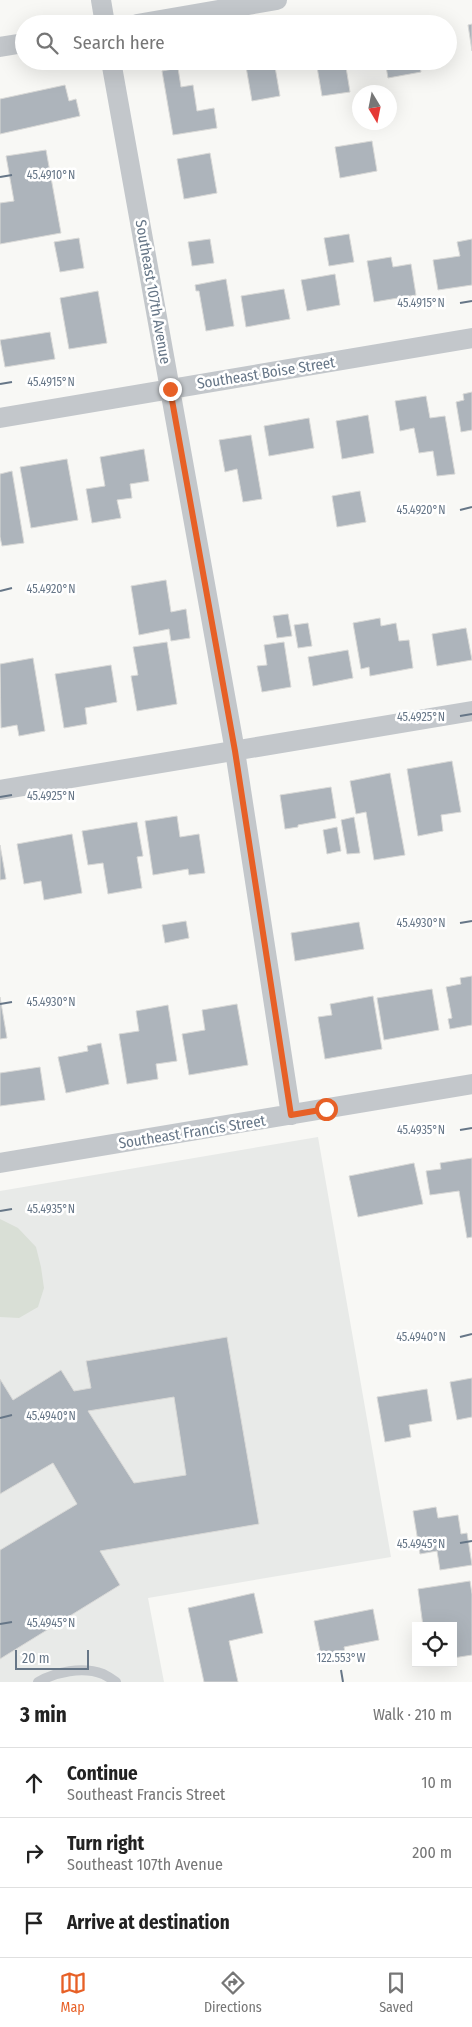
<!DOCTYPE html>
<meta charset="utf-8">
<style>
body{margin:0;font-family:"Fira Sans Condensed",sans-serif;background:#f6f6f6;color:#222}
.controls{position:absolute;right:15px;bottom:15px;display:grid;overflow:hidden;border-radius:0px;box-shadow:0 5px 20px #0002}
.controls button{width:45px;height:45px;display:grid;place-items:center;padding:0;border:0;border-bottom:1px solid #e0e0e0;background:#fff;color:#222;font:25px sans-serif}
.compass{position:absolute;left:352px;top:85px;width:45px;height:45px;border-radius:50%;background:#fff;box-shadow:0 5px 20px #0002;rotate:170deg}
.scale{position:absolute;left:15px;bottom:12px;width:74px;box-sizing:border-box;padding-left:5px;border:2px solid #667687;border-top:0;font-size:14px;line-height:18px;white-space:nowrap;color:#667687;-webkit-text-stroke:4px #fff;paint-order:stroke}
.stop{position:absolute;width:15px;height:15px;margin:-11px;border:4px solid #e76026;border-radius:50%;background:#fff}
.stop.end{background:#e76026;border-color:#fff;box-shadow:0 1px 5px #0008}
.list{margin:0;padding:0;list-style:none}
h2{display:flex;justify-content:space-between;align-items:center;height:65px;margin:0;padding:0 20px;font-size:21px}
h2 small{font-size:16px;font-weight:400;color:#767676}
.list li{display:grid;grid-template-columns:32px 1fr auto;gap:15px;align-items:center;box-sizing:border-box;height:70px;padding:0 20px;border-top:1px solid #e0e0e0}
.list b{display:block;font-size:19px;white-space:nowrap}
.list p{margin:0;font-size:16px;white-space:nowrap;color:#767676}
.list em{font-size:16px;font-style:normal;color:#767676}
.icon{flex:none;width:28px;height:28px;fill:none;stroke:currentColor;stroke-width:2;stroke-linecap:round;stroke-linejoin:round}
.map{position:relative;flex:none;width:472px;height:1682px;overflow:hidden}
.search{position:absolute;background:#fff;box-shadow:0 5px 20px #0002;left:15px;right:15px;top:15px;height:55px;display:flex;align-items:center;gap:12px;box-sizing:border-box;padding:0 18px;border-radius:28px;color:#767676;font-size:19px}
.sheet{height:275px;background:#fff}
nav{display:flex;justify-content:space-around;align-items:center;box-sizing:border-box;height:70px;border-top:1px solid #e0e0e0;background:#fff;font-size:14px;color:#767676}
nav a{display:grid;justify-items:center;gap:2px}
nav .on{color:#e76026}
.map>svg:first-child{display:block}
.built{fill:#e8eae8}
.green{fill:#d9dfd6}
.building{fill:#adb4bb;stroke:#d9d9d7;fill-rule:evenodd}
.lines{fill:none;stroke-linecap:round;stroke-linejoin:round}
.lane{stroke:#c3c7cb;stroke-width:10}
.street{stroke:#c3c7cb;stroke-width:20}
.route{stroke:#e76026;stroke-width:6}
.ticks{fill:none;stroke:#667687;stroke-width:2}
.labels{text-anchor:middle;stroke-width:5;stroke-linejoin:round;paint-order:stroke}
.street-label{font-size:15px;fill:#667687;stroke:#fff}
.ticks-label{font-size:12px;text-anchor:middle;fill:#667687;stroke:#fff;stroke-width:5;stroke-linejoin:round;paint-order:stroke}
</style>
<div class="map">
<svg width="472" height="1682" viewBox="0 0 472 1682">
<rect width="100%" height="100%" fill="#f8f8f5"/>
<path class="built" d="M318,1137l73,420 -243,41 16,84h-164v-491z"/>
<path class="green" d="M0,1219l18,9 18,19 5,20 3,21 -6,19 -19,11 -19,-1z"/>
<path class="building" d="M472,24v27l-4,-26z
M245,61h29l6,35 -28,5z
M316,61h29l5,31 -28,4z
M385,61h34l2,11 -33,6z
M178,68l3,19 12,-2 4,26 17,-3 3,20 -44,7 -11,-64z
M65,85l4,16 7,-2 4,17 -80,18v-35z
M372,141l5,30 -37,7 -5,-31z
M46,150l15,83 -61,11v-41l14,-2 -8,-45z
M210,153l7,40 -33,6 -7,-40z
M349,234l5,28 -25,4 -5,-28z
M79,238l5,30 -24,4 -6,-30z
M210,239l4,24 -22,3 -4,-24z
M472,239v46l-34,5 -5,-30 27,-4 -3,-14z
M391,257l2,10 18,-3 5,31 -42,7 -7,-41z
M335,274l5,31 -33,6 -6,-31z
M226,279l8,47 -28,5 -7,-40h-3l-1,-6z
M284,289l6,30 -44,8 -5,-31z
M98,291l9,52 -38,6 -9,-51z
M50,332l5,27 -50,8 -5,-27z
M472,392v38l-11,2 -5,-30 8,-2 -1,-6z
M426,396l4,22 15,-2 10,58 -18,2 -4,-25 -14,2 -5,-25 -14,3 -5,-30z
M368,415l6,38 -32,6 -6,-38z
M309,418l5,30 -45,8 -5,-30z
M251,435l11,64 -19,3 -6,-33 -12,3 -6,-32z
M144,449l5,32 -19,3 2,14 -15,2 4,18 -29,5 -6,-34 19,-3 -5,-29z
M67,459l11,61 -47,8 -11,-61z
M12,471l12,72 -22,3 -2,-9v-63z
M360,491l6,31 -29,5 -5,-31z
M166,580l5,32 15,-3 4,29 -19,3 -2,-12 -30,6 -8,-49z
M288,614l4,22 -15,2 -4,-22z
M380,618l1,8 15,-3 3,18 10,-1 4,28 -43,8 -1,-9 -8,2 -8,-46z
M308,623l4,23 -14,2 -4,-23z
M466,628l6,32 -35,6 -5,-32z
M167,642l10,62 -40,7 -6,-35 7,-1 -5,-28z
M284,642l7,45 -29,5 -5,-26 10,-1 -3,-20z
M348,650l5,28 -40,8 -5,-29z
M33,658l12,73 -26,5 -2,-11 -16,3 -1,-64z
M111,665l6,37 -32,6 2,16 -23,4 -9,-54z
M452,761l9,51 -20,3 2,16 -25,5 -11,-67z
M390,773l15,82 -31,5 -8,-48 -10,2 -6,-33z
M331,787l5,31 -38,7v2l-13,2 -5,-34z
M177,816l3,21 19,-3 6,39 -16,2 -1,-6 -35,6 -8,-54z
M354,817l6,36 -13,1 -6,-34z
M137,822l6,34 -6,1 5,31 -34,6 -5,-31 -15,2 -6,-34z
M337,827l4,24 -14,3 -4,-24z
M72,834l10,59 -38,7 -3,-19 -17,3 -7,-40z
M0,845l6,34 -6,1z
M186,921l3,17 -24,5 -3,-18z
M359,922l5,27 -69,12 -4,-28z
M472,976v49l-22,4 -2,-10 4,-1 -6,-31 15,-3 -1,-6z
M432,989l7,41 -55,10 -7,-42z
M373,996l9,53 -57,10 -7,-42 14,-2 -2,-11z
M0,997l7,41 -7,1z
M237,1004l11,61 -59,10 -7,-41 23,-4 -3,-20z
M168,1005l9,56 -21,3 2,15 -31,5 -8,-50 20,-3 -3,-20z
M101,1043l8,41 -43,9 -8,-36 30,-6 -1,-5z
M40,1067l5,33 -45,6v-33z
M472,1158v79l-5,1 -8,-47 -29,4 -4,-24 15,-2 -1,-6z
M414,1163l9,41 -65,13 -9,-41z
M227,1337l32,187 -159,27 20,34 -120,74v-109l77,-46 -24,-41 -53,31v-115l13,21 48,-30 13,21 17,-3 -5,-27zM174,1397l12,78 -52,8 -46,-72z
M472,1378v39l-15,3 -7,-38z
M427,1389l5,32 -23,4 2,12 -26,5 -8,-45z
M436,1507l2,11 20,-3 3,19 6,-1 5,32 -32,5 -3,-19 -17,3 -7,-43z
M470,1581l2,13v61l-19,3v-32h-30l-5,-37z
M254,1593l9,40 -34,8 9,41h-34l-16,-74z
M373,1609l6,31 -35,7 2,10 -24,4 -8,-40z"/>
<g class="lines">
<path class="lane" d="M38,1682c18,-10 44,-16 65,-8 4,2 9,5 13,8"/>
<path class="street" d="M101,0l4,24
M137,24l140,-24
M0,47l24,-4
M111,61l124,690 56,364
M0,418l472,-80
M0,790l472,-79
M0,1163l472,-79"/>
</g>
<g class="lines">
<path class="route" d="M170,389l65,362 56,364 35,-6"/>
</g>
<path class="ticks" d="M0,177l12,-2M460,303l12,-2M0,384l12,-2M460,510l12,-3M0,591l12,-3M460,716l12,-2M0,797l12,-2M460,923l12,-2M0,1004l12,-2M460,1130l12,-2M0,1211l12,-2M460,1337l12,-3M0,1418l12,-3M460,1543l12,-2M0,1624l12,-2M341,1670l2,12"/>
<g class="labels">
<g class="street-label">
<text transform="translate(153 292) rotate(80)" y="5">Southeast 107th Avenue</text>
<text transform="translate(266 373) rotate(-9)" y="5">Southeast Boise Street</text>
<text transform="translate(192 1132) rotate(-9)" y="5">Southeast Francis Street</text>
</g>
</g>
<g class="ticks-label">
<text x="51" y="179">45.4910°N</text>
<text x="421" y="307">45.4915°N</text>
<text x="51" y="386">45.4915°N</text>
<text x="421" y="514">45.4920°N</text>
<text x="51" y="593">45.4920°N</text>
<text x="421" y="721">45.4925°N</text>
<text x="51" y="800">45.4925°N</text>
<text x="421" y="927">45.4930°N</text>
<text x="51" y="1006">45.4930°N</text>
<text x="421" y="1134">45.4935°N</text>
<text x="51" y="1213">45.4935°N</text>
<text x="421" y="1341">45.4940°N</text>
<text x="51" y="1420">45.4940°N</text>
<text x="421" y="1548">45.4945°N</text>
<text x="51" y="1627">45.4945°N</text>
<text x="341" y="1662">122.553°W</text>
</g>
</svg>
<div class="controls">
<button><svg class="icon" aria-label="locate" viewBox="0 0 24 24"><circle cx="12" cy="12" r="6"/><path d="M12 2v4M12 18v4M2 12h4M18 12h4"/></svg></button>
</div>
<svg class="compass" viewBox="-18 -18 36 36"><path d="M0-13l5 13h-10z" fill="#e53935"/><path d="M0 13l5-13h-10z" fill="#767676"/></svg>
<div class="scale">20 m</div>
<div class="stop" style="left:326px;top:1109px"></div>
<div class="stop end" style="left:170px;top:389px"></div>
<div class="search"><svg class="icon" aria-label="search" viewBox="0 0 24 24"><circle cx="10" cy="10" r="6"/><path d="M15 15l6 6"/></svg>Search here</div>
</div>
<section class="sheet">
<h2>3 min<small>Walk · 210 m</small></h2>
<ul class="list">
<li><svg class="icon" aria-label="ahead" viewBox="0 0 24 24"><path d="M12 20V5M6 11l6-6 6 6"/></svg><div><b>Continue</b><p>Southeast Francis Street</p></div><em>10 m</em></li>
<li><svg class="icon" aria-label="right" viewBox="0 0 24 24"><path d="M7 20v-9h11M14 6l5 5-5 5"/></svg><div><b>Turn right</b><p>Southeast 107th Avenue</p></div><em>200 m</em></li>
<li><svg class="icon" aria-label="arrive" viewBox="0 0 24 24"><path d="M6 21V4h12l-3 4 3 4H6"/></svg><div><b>Arrive at destination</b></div></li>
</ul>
</section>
<nav>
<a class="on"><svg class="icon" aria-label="map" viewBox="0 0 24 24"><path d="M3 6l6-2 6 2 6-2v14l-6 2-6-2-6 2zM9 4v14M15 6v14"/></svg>Map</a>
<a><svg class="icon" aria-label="directions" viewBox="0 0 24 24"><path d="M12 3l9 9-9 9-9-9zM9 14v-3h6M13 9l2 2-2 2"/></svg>Directions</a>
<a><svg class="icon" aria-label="saved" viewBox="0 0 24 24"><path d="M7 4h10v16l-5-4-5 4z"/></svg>Saved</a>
</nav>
